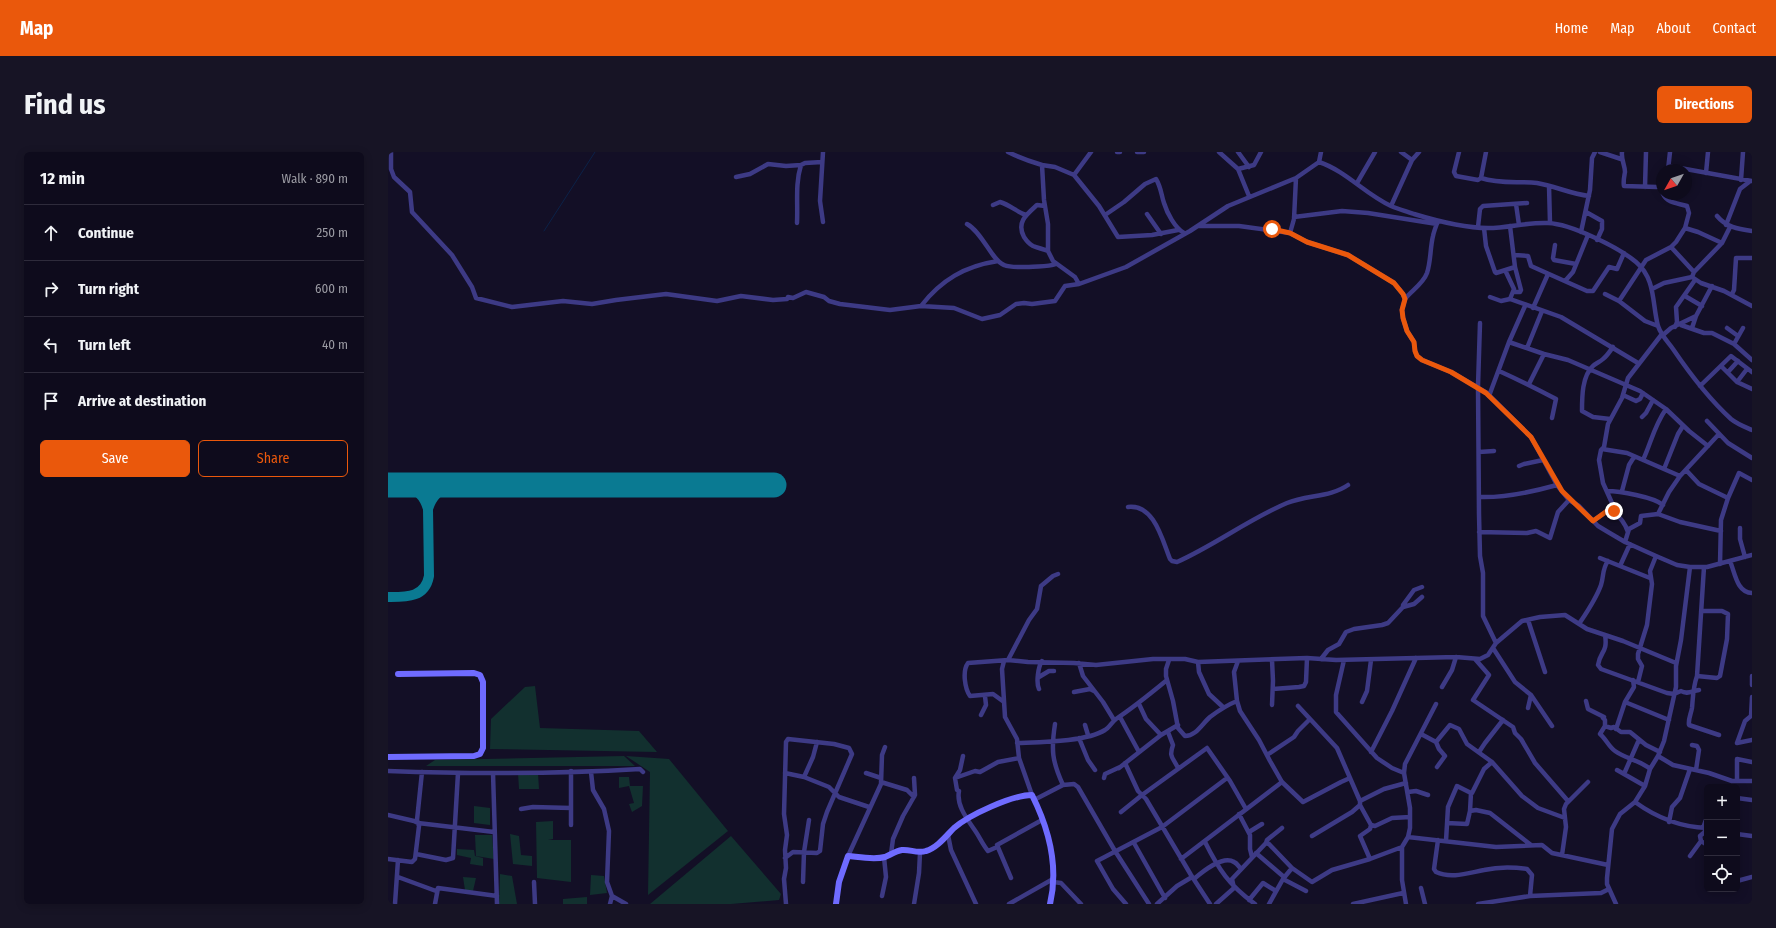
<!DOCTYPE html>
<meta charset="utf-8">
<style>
body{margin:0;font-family:"Fira Sans Condensed",sans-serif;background:#171425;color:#f1f3f6}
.controls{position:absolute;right:12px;bottom:12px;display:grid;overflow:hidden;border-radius:6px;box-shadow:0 2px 10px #0003}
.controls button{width:36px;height:36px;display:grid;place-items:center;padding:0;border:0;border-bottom:1px solid #2e2b3b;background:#0e0b1c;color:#f1f3f6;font:20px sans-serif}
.compass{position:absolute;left:1268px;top:12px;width:36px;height:36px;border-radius:50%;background:#0e0b1c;box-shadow:0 2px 10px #0003;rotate:230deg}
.stop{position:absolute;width:12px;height:12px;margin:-9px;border:3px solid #ea580c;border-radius:50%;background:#fff}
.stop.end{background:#ea580c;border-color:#fff;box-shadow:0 1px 4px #0008}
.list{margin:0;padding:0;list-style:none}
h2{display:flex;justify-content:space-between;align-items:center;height:52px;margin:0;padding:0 16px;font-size:17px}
h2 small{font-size:13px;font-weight:400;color:#9b9ba3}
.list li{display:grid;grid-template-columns:26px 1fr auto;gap:12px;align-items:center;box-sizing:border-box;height:56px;padding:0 16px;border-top:1px solid #2e2b3b}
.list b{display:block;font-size:15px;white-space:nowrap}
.list em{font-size:13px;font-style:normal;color:#9b9ba3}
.actions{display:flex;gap:8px;padding:12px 16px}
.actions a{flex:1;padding:9px 0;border:1px solid #ea580c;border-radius:6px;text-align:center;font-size:14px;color:#ea580c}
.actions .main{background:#ea580c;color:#fff}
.icon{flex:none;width:22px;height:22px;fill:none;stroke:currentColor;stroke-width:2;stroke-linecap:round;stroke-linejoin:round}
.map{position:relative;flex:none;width:1364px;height:752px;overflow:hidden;border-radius:6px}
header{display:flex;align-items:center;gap:24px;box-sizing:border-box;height:56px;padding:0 20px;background:#ea580c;color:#fff}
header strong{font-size:19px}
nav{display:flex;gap:22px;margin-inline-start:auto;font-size:14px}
.intro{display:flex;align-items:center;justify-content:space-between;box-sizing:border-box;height:96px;padding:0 24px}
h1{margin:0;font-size:28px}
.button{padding:10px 18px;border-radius:6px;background:#ea580c;color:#fff;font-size:14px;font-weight:700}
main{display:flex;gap:24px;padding:0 24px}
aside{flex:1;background:#0e0b1c;border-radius:6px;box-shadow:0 2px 10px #0003}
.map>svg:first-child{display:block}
.green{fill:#12302f}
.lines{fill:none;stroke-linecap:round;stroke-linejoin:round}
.stream{stroke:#0c2248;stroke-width:1}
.taxiway{stroke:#0a7a92;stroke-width:10}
.runway{stroke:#0a7a92;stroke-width:25}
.street{stroke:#3d3a85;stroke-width:4.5}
.secondary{stroke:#6f6bff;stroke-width:6}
.route{stroke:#ea580c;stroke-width:5}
</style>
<header>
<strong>Map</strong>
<nav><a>Home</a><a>Map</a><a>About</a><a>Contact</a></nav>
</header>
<div class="intro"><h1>Find us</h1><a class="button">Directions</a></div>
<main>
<aside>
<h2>12 min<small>Walk · 890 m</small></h2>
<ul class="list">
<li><svg class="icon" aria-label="ahead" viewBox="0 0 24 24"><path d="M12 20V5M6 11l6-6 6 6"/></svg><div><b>Continue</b></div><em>250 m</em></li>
<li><svg class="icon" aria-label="right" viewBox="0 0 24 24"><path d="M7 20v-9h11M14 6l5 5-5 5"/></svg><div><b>Turn right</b></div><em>600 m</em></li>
<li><svg class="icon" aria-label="left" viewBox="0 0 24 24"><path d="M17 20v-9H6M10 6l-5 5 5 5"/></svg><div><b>Turn left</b></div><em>40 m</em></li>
<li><svg class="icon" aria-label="arrive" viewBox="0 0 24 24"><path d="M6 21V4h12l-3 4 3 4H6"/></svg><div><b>Arrive at destination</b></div></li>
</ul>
<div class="actions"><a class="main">Save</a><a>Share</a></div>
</aside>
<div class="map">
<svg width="1364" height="752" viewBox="0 0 1364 752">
<rect width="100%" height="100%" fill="#130f26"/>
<path class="green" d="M147,534l5,42 99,3 18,21 -167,-3 1,-30 34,-32z
M236,604l11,10h-209l9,-6z
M238,604l43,3 59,72 -80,64 2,-123z
M130,621h20l1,16h-20z
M231,625h10l1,9h13l-1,20 -10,6 -3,-8 5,-1 -5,-17 -10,2z
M86,654l16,2v17l-16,-2z
M165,669v18l-5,1h23v42l-34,-4 -1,-56z
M122,682l9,2 2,19 11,1v10l-19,-2z
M87,683h17l2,24 -18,-3z
M343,684l50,58 -2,6 -48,4h-81z
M69,697l17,1 1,6 8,2v8l-13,-2 1,-6 -14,-3z
M112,722l12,2 5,28h-18z
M203,723l13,1 3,17 -17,2z
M75,725l13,1 -3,13 -8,-1z
M199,745v7h-24v-5z"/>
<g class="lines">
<path class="stream" d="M156,79l51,-79"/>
<path class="taxiway" d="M16,333c13,5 20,10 24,24
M0,445c18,0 37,1 41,-21l-1,-67c4,-13 11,-19 23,-24"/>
<path class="runway" d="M0,333h386"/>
<path class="street" d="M3,0v17l3,8 16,15 2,20 40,43 20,32 4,11 36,9 51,-6 29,3 24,-4 50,-6 51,7 24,-5 32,4 14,-1 1,-2 5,1 13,-6 18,5 5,4 11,3 50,6 31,-4 33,2 28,11 18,-4 16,-11 8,-1 8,1 23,-3 10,-15 14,-2
M435,0l-3,49 3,21
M620,0c10,5 24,10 34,13l2,35 4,24v27l5,10 22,16 4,7 47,-17 64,-36 38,-25 68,-28 23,-16c27,9 46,32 72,44 7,3 15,5 23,8 23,7 50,14 74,14 20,0 40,-6 60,-5 23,1 70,24 88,39 20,17 16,42 22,64 3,9 10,16 15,23 17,25 35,49 58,70 6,5 14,8 21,11
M729,0h3
M749,0h7
M831,0l19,17 11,27
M850,0l11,15
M1013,0l11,8
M1071,0l-5,20 2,4 22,4 3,-2c18,6 37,3 56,5 18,3 34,11 52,13
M1212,0l21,7
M1234,0c-1,8 3,13 3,20 -1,6 -2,9 -1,14l33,1 5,-2
M931,10l2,-10
M654,13l13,2 19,8 25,31 19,31 34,-2 26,-5
M1281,14l83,15
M850,17l16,-4 7,-13
M1280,18l2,-18
M1318,21l2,-21
M686,23l17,-23
M348,25l14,-3 18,-10 18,2 15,-1
M1093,26l5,-26
M1353,28l2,-28
M969,31l18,-31
M1161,34l1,37
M1257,35l1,-35
M1128,52l3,21
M605,53l7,-3c10,3 17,10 26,13
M657,54l-8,-1c-10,9 -21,17 -13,32 2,3 5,7 9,9 5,2 10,3 15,5
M1003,54l21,-46 7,-8
M1198,60l16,9v8l-5,11
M759,62l14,20
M717,63l19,-13 21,-18 11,-5c5,8 5,15 8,24 3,10 11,25 20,30
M1329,64c9,11 21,13 35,15
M906,65l48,-6 26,2 69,11
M409,71c1,-20 -2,-39 4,-58l4,-2 17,-1
M579,72c16,9 25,37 37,41 7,3 17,2 25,2 9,-1 19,0 27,-3
M1338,73l14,-36 9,-7
M811,74h40l51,7 17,9 41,13 46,28 9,11 2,5 -3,11 1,8 4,13 7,11 1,9 2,5 5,4 29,12 36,21 44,44 26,48 12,15 10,6 19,20 10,6 17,10 31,14 21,9 13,2h17l45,-12
M1122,74l5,41 6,23 -1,2h-7
M1090,75l2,-18 3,-3 44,-3
M1096,76l2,18 9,26 1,1 19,-6
M1297,76l13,4 24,11
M1193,80l9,-42 2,-32 3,-6
M902,81l4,-14 2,-41
M1167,93l-2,13 1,2 22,4
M1283,95l23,25
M1127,103l13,1 3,10 56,25h6l16,-24 8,2 7,-16
M1117,118l9,19 -4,10
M1304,125l2,-5 28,-29 8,-16
M1177,129l8,-9 15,-37
M1264,137l12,-6 28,-6 9,6 23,8 28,15
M1217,142l14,7 26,20 13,5
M1344,142l2,-4 2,-32h16
M1297,144l17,10
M1102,145l11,4 9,-2 51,18 77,46
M1017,147c6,-8 18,-15 22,-26 4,-12 3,-25 6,-37 1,-5 3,-10 5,-15
M1231,149l27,-41 25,-13 5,-5 9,-14 4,-15 -2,-7c-9,-3 -19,-2 -24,-12
M533,154c20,-26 44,-40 77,-45
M1145,156l15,-34
M1293,173l23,8h8l22,11 18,16
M1287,175l2,-5 -1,-15 19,-27
M1304,176l4,-12 16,-30
M1339,176l11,8
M1275,183l8,-7 25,-12
M1121,190l35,12 24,6 72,31 26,18 23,22 19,15
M1346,192l9,-16
M1139,196l15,-37
M1333,214l16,16 15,7
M1111,219c20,9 38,18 57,28l-4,19
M1340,220l10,-11
M1349,230l10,-13
M1141,232l15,-30
M1312,234l31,-30 21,16
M1235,243l13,6 4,-2 3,-6
M1101,244l20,-54 16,-36
M1254,265l4,-4 7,-13
M1222,267l-17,-2 -11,-6c0,-14 0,-35 11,-45 3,-3 7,-4 10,-7 4,-3 7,-8 10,-12
M1319,269l21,22 24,15
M1214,297l25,4 53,23
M1091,300l15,-1
M1255,308c8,-17 11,-34 23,-51
M1131,314l5,-2 19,-4
M1276,317l14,-35 5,-8
M1298,318l13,14 29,14
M1219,339c12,0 47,6 56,14
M1234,339l7,-26 5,-8
M1091,345c26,1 53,-5 78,-12
M740,355c26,-3 34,32 42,52l2,2 5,1c38,-17 72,-43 110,-59 20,-8 44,-6 61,-18
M1270,362l11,-22 11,-16 39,-42
M1205,369l14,-10h7
M1352,376v11l5,18
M1091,380l48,1 9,-2 14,7 8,-26 11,-12
M1240,380c-3,-10 -10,-17 -17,-23l1,-6 -9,-20 -4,-23 2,-10 3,-3 4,-23 14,-26 6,-20 34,-44
M1237,390l4,-13 11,-6 1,-7 17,-2 22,8 41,9
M1212,406l50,20
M1342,409c5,12 7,32 22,32
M1332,412l1,-44 7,-22 11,-25 13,7
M1232,414l10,-22
M1316,415l-7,109c-4,11 -4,21 -5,32 -1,6 -4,11 -3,17l30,10
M1015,455v-2l11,-15 8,-3
M1140,468l17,52
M1191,472c8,-12 17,-25 22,-39 3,-9 1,-16 7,-24
M1217,483c3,18 -5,16 -7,30l3,4 66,24 7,1 7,-3c6,4 11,0 18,-1
M1108,491l26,-22 18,-4 25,-2 22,14 36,12 53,22
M1105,496l22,34 16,13 21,31
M933,507l7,-9 11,-6 7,-12 8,-3 28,-4 6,-2 15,-16 11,-3 8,-7
M1087,507l14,16 -16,25 40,27 2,6 6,6 14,24 33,38
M620,508l21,-40 8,-11 4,-23 12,-10 5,-2
M781,508l-3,9v7l7,25 5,27 7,8c11,0 17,-12 25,-19 8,-6 17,-12 27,-16
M956,508l-8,35v17l41,46 15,10 12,5
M616,509l-2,8 3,48 12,22 2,19 13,37
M850,509l-4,11 3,29 3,10 19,29 11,21 12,21 21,20 38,-20 9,-4
M810,510l1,10 10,22 14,13
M691,511l4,13 20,26 11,18
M1309,524l20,2 3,-2 7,-37 1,-25 -6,-3h-21
M1364,524v9
M651,525l10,-6h5
M1250,530l4,-16 -4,-7v-5l9,-29 5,-41 -2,-13 6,-15
M1054,535l10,-17 4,-13
M651,537c-3,-6 -1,-22 3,-28
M885,537l26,-2 5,-1 2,-4 1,-24
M686,540l16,-3 4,2
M1198,549l2,8 16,8 -1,1 2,2v6l-5,8c6,5 9,13 15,17 11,8 25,9 35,18
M616,550l-11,-8 -23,2c-5,-7 -8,-25 -2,-33l40,-3 20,2 46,1 22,2 57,-6h32l13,3 109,-4 29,2 120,-3 24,2 8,-4 8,-12 -13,-27v-43l-3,-17 -1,-42 -1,-128 2,-63
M974,550l5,-11 4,-31
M1237,550l44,18
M751,552l7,15 15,16
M884,553l1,-24 -1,-21
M910,554l39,42 23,53v4l11,20 4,1 17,-8 18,-1
M1140,556l3,-13
M593,563l5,-10 -1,-9
M732,565l19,35
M667,572c-4,26 -3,37 8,61
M697,573l3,10
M1217,574l6,2 3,-1 7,5h9l16,13 14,7
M1228,577l9,-27 9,-15 -1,-7
M780,580l5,13c-4,12 -1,11 5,23
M1033,582l15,8 3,7 6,7 -8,11
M691,586l9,22 7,10
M1048,590l14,-17 9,4 8,15 25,18 30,34 16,12 27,10
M629,591c22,-1 69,-1 88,-13 4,-2 7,-8 11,-11 18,-12 34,-25 51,-39
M1349,591l8,-22 6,-5 1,-19
M1349,591l15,-3
M1304,593l5,1 2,4 -3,20
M983,600l21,-41 24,-53
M1091,600l6,-9 18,-23
M879,603l27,-18 4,-6 12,-12
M575,604l-3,14 -5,8 2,12 2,1c-3,15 9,29 17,41 4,6 7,13 12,19l9,-4
M1270,604l15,9 36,8 23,8h20
M737,611l13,28 8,8 45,76 19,29
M731,616l42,-33 17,-10
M1229,618l28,16
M0,619c84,3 168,3 252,-2l3,3
M183,619v54
M203,620l2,18 11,19 5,22 -2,51 5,14 -2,8
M105,621l4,131
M397,621l19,4 25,10 10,10 30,10
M478,621l15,5
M1236,622l14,-32 3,-1
M416,625l9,-20 4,-15
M567,626l20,-7 5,1 18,-10 21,-4
M716,626l1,-4 15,-7
M1349,629v-22l15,3
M493,630l26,8 7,7
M1020,640l8,-1 12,4
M1349,646l15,2
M646,648l29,-15 11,-1 4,3 37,64 34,53
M972,649l24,-12 22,-6
M1247,650c22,16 45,25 72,26
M133,657l12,-2 38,1
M1082,659l1,-18h1l12,-24 8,-7
M733,660l21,-17 65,-47 23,33 16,28
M851,662l11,21v14l2,8
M0,663l26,6 4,2 76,9
M1281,670l3,-15 8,-9 10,-29
M1059,671l20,1 3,-13 6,-1 14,3 41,32
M1315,676l4,-11
M861,680l13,-8
M1349,682l15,2
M560,683l3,15 25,54
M924,684l40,-24 8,-7
M1020,685l88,10 46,-2 10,8 56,12
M1050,688l-4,29 2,3c15,7 32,1 48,-2 13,-3 30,-3 43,-1l5,6 -2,21
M1058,689l2,-34 9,-21 14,7
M1313,689l6,4
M817,690c14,28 24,43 50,62
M746,691l31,55
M878,691l3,1 23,24 20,14 20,-12 38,-11 32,-12
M868,701l28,24
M28,702l30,6 7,-2 5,-85
M503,702l2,-15 10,-23 12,-21 -1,-17
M1174,703l4,-28 -2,-18 2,-5 22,-22
M460,704l33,-72 1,-29 3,-8
M1302,704l11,-15 -1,-5 7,-6
M397,706l8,-6 24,1 3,-2 3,-27 4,-12 25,-58 -3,-6 -15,-4 -46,-5 -2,3 -2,72 3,21 -2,15 1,18 -2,11 2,25
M0,707l24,3 3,-3 4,-33 -2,-6 5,-48
M793,707l101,-77
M982,707l-10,-23 10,-7 1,-4
M10,725l38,14
M623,726l-14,-33 45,-25
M806,727c8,-7 29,-24 40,-17 3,1 5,5 7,7
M895,727l23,12
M1349,729l15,-4
M146,730l1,22
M415,730l1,-30 5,-32
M665,730l8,1 20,21
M846,736l-2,-9 34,-36 1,-3 15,-12
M1033,736l4,16
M224,744l14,8
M494,744l4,-19 -2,-20
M861,748l14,-17 13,8
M7,752l3,-44
M47,752l3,-16 59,8
M526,752l5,-31 1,-20
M621,752l44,-25
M738,752l-13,-15 -16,-28 65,-34 65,-49
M769,752l20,-18 15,-9
M828,752l18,-16
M881,752l14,-25 9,-11
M965,752l50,-11
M1018,752l-4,-24v-33l6,-10 2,-9v-20l-6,-35 1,-9 31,-60
M1090,752l52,-8 71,-3 8,-4
M1228,752l-9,-20v-6l5,-49 8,-15 15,-12 10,-16 5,-17 8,-13 6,-15 12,-54v-21l5,-26 9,-73"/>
<path class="secondary" d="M0,605l86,-1 6,-2 3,-6v-66l-3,-7 -6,-2 -76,1
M448,752l3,-22 9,-26c11,1 26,4 37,1 5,-2 11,-6 17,-7 8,-1 15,4 24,1 11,-3 20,-15 28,-23 15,-13 58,-33 78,-33 17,34 27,71 18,109"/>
</g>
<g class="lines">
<path class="route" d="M884,77l18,4 17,9 41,13 46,28 9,11 2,5 -3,11 1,8 4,13 7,11 1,9 2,5 5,4 29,12 35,21 45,44 31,54 31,30 14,-10h7"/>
</g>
</svg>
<div class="controls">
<button>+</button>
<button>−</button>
<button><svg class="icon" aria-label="locate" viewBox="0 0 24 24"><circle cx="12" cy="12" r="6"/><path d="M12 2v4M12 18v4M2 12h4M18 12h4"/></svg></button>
</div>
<svg class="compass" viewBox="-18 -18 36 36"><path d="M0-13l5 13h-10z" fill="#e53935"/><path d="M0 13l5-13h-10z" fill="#9b9ba3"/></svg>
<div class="stop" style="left:884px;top:77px"></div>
<div class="stop end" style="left:1226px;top:359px"></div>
</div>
</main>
